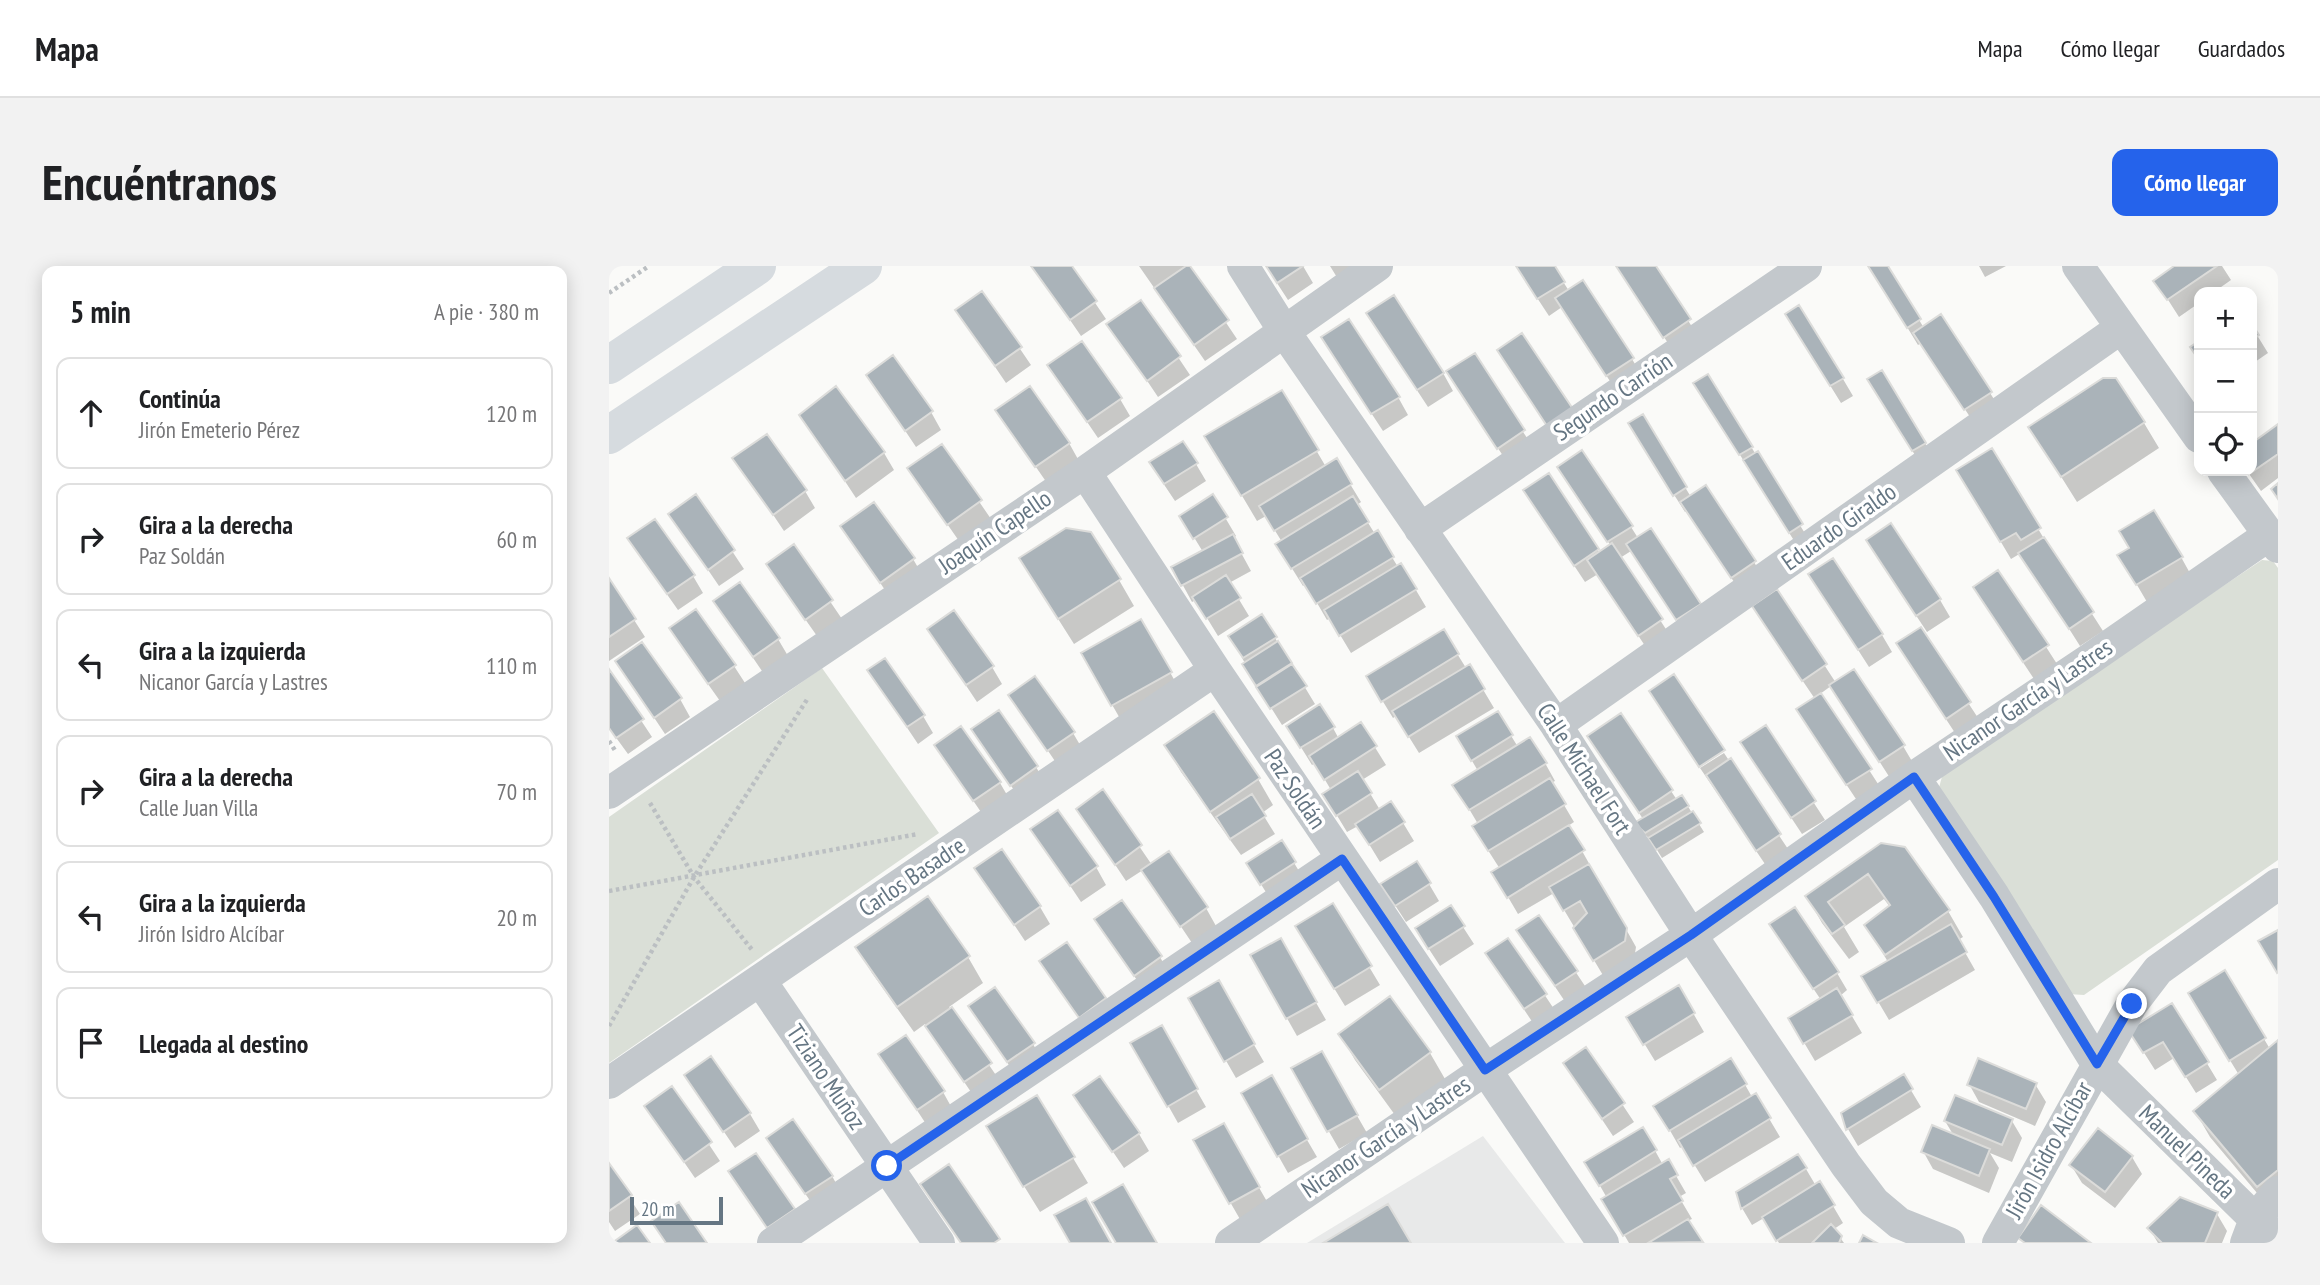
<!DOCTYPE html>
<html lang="es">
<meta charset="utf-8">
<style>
body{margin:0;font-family:"PT Sans Narrow",sans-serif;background:#f2f2f2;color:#202124}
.controls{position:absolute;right:21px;top:21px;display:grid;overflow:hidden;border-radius:14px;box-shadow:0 4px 18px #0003}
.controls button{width:63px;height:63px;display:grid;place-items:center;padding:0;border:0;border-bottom:2px solid #e0e0e0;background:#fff;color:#202124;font:35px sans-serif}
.scale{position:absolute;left:21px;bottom:18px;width:93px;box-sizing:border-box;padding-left:7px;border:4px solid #657683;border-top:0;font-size:19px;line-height:24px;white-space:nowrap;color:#657683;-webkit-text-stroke:5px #fff;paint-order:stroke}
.stop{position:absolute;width:21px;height:21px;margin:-16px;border:5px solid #2563eb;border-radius:50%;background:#fff}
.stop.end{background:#2563eb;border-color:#fff;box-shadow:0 2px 7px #0008}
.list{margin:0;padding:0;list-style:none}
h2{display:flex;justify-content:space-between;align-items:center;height:91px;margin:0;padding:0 28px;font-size:30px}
h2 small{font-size:23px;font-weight:400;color:#757577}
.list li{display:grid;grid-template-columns:46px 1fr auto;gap:21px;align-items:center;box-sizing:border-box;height:112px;margin:0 14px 14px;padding:0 14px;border:2px solid #e0e0e0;border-radius:14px}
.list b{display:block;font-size:26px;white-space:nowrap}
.list p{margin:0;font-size:23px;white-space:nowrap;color:#757577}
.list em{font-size:23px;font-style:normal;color:#757577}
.icon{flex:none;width:38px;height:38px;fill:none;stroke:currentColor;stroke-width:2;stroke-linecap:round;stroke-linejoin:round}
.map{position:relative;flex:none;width:1669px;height:977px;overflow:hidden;border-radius:14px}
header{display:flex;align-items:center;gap:42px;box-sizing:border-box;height:98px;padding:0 35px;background:#fff;border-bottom:2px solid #e0e0e0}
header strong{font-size:33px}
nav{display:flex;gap:38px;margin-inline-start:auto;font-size:24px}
.intro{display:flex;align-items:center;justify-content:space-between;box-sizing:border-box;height:168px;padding:0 42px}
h1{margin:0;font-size:49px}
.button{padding:18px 32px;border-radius:14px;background:#2563eb;color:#fff;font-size:24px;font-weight:700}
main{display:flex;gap:42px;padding:0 42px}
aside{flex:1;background:#fff;border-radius:14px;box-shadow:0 4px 18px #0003}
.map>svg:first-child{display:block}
.built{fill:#e8e9e9}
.green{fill:#dadfd7}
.shadow{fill:#0003}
.building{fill:#aab3b9;stroke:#dcdcda;stroke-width:2}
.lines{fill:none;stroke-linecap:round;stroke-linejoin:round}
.path{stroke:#bbbfc2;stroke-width:4.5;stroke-dasharray:3.5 3.5;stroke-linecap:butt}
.minor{stroke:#c3c8cc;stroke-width:32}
.major{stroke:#d6dbdf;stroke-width:38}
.route{stroke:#2563eb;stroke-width:9}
.labels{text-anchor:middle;stroke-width:7;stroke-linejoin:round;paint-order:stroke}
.street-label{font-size:24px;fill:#657683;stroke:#fff}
</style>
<header>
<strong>Mapa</strong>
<nav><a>Mapa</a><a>Cómo llegar</a><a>Guardados</a></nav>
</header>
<div class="intro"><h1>Encuéntranos</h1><a class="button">Cómo llegar</a></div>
<main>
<aside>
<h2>5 min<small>A pie · 380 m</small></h2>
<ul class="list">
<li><svg class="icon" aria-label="ahead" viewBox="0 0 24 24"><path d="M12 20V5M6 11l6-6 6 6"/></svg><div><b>Continúa</b><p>Jirón Emeterio Pérez</p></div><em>120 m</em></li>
<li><svg class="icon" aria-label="right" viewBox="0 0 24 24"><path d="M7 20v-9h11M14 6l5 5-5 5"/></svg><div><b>Gira a la derecha</b><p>Paz Soldán</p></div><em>60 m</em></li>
<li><svg class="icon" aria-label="left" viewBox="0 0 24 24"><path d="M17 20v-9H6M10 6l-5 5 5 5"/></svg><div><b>Gira a la izquierda</b><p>Nicanor García y Lastres</p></div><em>110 m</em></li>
<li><svg class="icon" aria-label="right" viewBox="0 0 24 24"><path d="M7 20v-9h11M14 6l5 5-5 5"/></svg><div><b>Gira a la derecha</b><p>Calle Juan Villa</p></div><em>70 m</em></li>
<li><svg class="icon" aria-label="left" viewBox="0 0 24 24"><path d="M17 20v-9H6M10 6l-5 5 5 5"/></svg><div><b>Gira a la izquierda</b><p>Jirón Isidro Alcíbar</p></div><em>20 m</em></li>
<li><svg class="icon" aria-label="arrive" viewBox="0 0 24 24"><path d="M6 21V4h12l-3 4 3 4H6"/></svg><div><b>Llegada al destino</b></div></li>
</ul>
</aside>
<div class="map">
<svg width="1669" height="977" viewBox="0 0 1669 977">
<rect width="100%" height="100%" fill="#fafaf8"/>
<path class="built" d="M874,870l82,107h-258z"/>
<path class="green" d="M1653,294l11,1 5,7v292l-194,135 -16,-1 -131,-199 6,-22z
M213,402l117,165 -330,230v-246z"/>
<path class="shadow" d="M424,0h37l36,53 -25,17z
M530,0h49l49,73 -32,22z
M657,0h37l10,17 -25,17z
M721,0h28l-20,13z
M907,0h37l16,25 63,68 10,17 -25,16 -55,-85 -13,9z
M1009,0h36l45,72 -24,16z
M1261,0h16l38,62 17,-11 60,93 -25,16 -55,-83 -3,2z
M1370,0h27l-21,11z
M1568,0h45l9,14 -17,12h-15v11l-20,14 -23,-36z
M373,27l49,72 -25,18 -49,-72z
M532,36l49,73 -32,22 -49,-73z
M1643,61l16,26 -16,11z
M769,65l65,42 10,18 -25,16z
M1188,66l46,47 10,17 -12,7z
M724,89l65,42 10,18 -25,16z
M865,89l60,94 -25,16 -50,-76z
M440,100l71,33 10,17 -32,22z
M259,109l63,37 10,18 -25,17z
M1098,110l104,167 -11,7 -94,-149z
M673,126l44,75 10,-6 25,41 -4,3 18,29 2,-1 21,34 3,-2 25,42 -75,46 -21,-35 -3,2 -21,-36 -3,2 -15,-24 -6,-20 -16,-26 -9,5 -35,-59z
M1270,131l46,46 10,18 -12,7z
M388,145l72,32 10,18 -32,22z
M193,150l82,37 10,17 -38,28z
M1033,151l49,80 63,65 10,17 -22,15 -55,-83 -2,1 -45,-71z
M1535,157l15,25 -82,54 -47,-75z
M1669,161v51l-17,13 -14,-20h5v-26z
M332,180l50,73 -32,22 -50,-72z
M1382,185l58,96 54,84 -23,15 -59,-93 -10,6 -42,-71z
M126,192l70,33 10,17 -31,23z
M587,198l10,17 -31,20 -14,-21z
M940,210l51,78 11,-8 -42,-61 62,42 7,11 61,66 -12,32 -56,-85 -11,7 51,79 -22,15 -51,-78 -13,8 -49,-74z
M87,231l48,72 -25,17 -49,-72z
M604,231l23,39 -3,2 18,33 -22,12 20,33 -31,20 -22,-36 -4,2 -19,-35 30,-15 -11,-18z
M233,260l71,33 10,17 -32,23z
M184,281l49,72 -25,17 -38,-54z
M31,290l53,20 10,17 -25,17z
M1572,291l10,18 -44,27 -17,-29z
M1269,292l62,42 10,17 -23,15z
M1389,306l59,92 -23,15 -49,-74z
M1201,309l72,60 10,17 -23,15z
M510,314l15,26 -60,38 -38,-60z
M0,315l36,56 -36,24z
M1167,325l60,92 67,63 10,17 -23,15 -59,-92 -11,8 60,93 -22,15 -50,-75 7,-28 -51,-75z
M106,336l63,37 10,17 -24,18z
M532,355l39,69 -58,32 -39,-68z
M1311,363l60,92 -23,15 -49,-75z
M320,364l63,37 10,17 -25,18z
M834,365l23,37 3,-2 25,42 -75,45 -23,-37 -3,2 -25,-41z
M666,372l40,66 -33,21 -27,-43 -15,-28z
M72,380l53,20 11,17 -25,18z
M8,396l63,37 10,18 -25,17z
M260,405l54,45 10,17 -15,11z
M0,406l43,65 -24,17 -19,-26z
M401,429l63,38 10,17 -24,17z
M888,447l21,34 27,16 10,18 -4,2 23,39 -6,4 68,121 -2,12 -30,18 -50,-84 -36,21 -24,-41 6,-4 -16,-25 -6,-20 -13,-22 13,-31 -20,-34z
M604,448l45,65 15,26 -11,8 13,21 -34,21 -60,-83 -15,-26z
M752,459l25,40 -24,15 18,30 11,-7 23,38 -34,21 -22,-36 -11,6 -23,-38 7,-4 -16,-27 -3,2 -13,-21 34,-16 6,11z
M1156,462l60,92 -23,14 -49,-74z
M364,464l63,37 10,17 -24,18z
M327,480l64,37 10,17 -25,18z
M1115,487l66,99 -23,15 -67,-99z
M991,488l71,37 6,9 5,-3 22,35 -42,26 -11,-18 -10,-9 2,-12z
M493,526l50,73 54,43 10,18 -24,17 -49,-73 -17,11 -48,-72z
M424,564l63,37 10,18 -25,17z
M673,577l23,38 -33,21 -13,-21z
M1273,579l66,66 15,26 -5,3 17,30 -86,50 -26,-44 25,-14 -22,-37 24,-18 -6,-8 -40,28 15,25 -10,7 -27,-36 -15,-26z
M368,603l63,38 10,17 -25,17z
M820,618l10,17 -33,21 -13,-20z
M723,639l48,80 -35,21 -38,-62z
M841,641l24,37 -34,22 -13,-20z
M930,651l48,72 -21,14 -37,-55z
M487,654l64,37 10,18 -25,17z
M671,674l46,80 -29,16 -45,-80z
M899,674l48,72 -21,14 -48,-72z
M1173,676l55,31 10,17 -7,6 22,37 -47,28 -25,-42 31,-19z
M248,682l111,9 15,26 -34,24 51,74 -25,17 -50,-74 -11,8 -42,-59z
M1615,706l46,77 8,-6v165l-5,4 -63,-75 -15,-26 44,-36 -39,-64z
M609,717l46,79 -28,16 -46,-80z
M1069,721l26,45 -49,29 -27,-44z
M1563,739l45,75 -21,13 -22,-35 -19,12 -14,-22z
M361,740l63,38 10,18 -25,17z
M552,762l45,79 -28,16 -45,-80z
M731,768l90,19 15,26 -50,36 -40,-55z
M977,784l48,72 -21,14 -48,-72z
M712,787l46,80 -28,16 -46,-80z
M271,788l63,38 10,18 -25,17z
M1122,794l21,37 3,-2 25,42 -75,45 -22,-36 -3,2 -24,-42z
M77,810l64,38 10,17 -25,17z
M1294,811l18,30 -63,39 -10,-17 -5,-15z
M662,812l46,79 -29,16 -45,-80z
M1360,818h66l11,18 -11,24 -56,-24z
M63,823l48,72 -25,17 -38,-55z
M466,830l64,38 10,17 -25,17z
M1336,855h67l10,17 -10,24 -22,-9 9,15 -10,25 -56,-24 -10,-18 31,-15z
M614,859l46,80 -28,16 -46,-80z
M1034,863l20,36 5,-3 18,31 -7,4 13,22 -5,2 14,22h-72l-25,-43 3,-2 -20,-35z
M159,873l64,37 10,18 -25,17z
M394,886l70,6 15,25 -48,29z
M1523,891l10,17 -27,34 -33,-25 -11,-18z
M0,900l31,48 -25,17 -6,-9z
M1197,903l10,17 17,20 10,17 -9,6 10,14h-65l-15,-25 -12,7 -10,-17z
M1608,948l10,17 -5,12h-64l-9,-15z"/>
<path class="building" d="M422,0h41l25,35 -27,19z
M577,0h4l39,54 -35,25 -40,-57z
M657,0h37l-26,17z
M907,0h39l10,16 -28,17z
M1007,0h40l35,53 -28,19z
M1259,0h20l33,53 -14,9z
M1565,0h43l-50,34 -14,-19z
M974,14l51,78 -28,18 -51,-78z
M373,25l40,56 -27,19 -40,-56z
M785,29l50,78 -27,17 -51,-77z
M532,34l40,56 -34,25 -41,-57z
M1190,39l45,73 -14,8 -45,-72z
M1332,48l51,78 -28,18 -51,-77z
M740,53l51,78 -29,17 -50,-77z
M1643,58l7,11 -7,5z
M913,67l51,76 -26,17 -50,-76z
M473,75l40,57 -35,24 -40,-57z
M1590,75v19l-9,-13z
M866,87l50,77 -28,19 -51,-78z
M284,89l40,56 -28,20 -39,-56z
M1273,104l44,73 -14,8 -45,-72z
M1099,108l45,73 -14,8 -46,-72z
M1494,112h13l29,44 -84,55 -33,-50z
M227,120l49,66 -40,29 -46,-66z
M421,120l40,57 -35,24 -40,-57z
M673,124l37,60 -78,46 -37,-60z
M1034,148l44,73 -14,9 -45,-73z
M1669,158v30l-29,20 -2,-3h5v-28z
M158,168l40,56 -34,25 -41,-57z
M574,175l15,22 -34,21 -15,-22z
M333,178l40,56 -35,25 -40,-57z
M1383,182l49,80 -20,12 -5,-7 -16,9 -44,-72z
M973,184l51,76 -26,16 -50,-75z
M1149,185l45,73 -14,9 -46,-73z
M728,192l15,26 -78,47 -15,-25z
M940,207l50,76 -25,17 -51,-76z
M1669,217v16l-7,-10z
M1097,219l50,76 -25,17 -51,-76z
M87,228l39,56 -27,20 -40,-56z
M604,228l15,23 -35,22 -14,-23z
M744,230l16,26 -78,47 -16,-25z
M265,236l41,56 -35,25 -40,-57z
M1545,244l29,47 -47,28 -19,-30 12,-7 -10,-17z
M46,253l40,56 -28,19 -40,-56z
M1282,257l50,76 -25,17 -50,-76z
M457,262l25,4 30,47 -63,40 -39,-61z
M1042,262l50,76 -25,16 -50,-76z
M769,264l16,27 -78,47 -16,-26z
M624,268l10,19 -62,33 -10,-19z
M1435,271l50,75 -25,17 -51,-76z
M1003,277l51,76 -25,17 -51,-76z
M185,278l39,56 -28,20 -39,-56z
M1224,292l50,76 -25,16 -50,-76z
M792,297l16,26 -78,47 -15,-26z
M1389,304l51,75 -26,17 -50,-75z
M617,309l15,23 -35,21 -14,-22z
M0,312l27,41 -27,18z
M131,316l40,56 -27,19 -40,-56z
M1168,323l50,75 -25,17 -50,-75z
M87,343l40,56 -28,19 -39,-56z
M345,344l40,56 -28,19 -39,-56z
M653,348l15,23 -34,21 -15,-22z
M532,353l31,53 -61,34 -30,-53z
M1312,361l50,75 -25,17 -50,-76z
M835,363l15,25 -78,48 -15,-26z
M669,375l14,22 -36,23 -14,-22z
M33,376l40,56 -28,20 -39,-57z
M276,392l40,57 -18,12 -40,-57z
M683,398l15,22 -37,23 -14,-22z
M861,398l15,25 -77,48 -16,-26z
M0,403l35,50 -28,19 -7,-10z
M1245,403l51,76 -26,17 -50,-77z
M1065,408l51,76 -26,17 -50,-76z
M426,410l40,56 -28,19 -39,-56z
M1212,427l51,76 -26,16 -50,-76z
M711,438l15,23 -35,21 -14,-22z
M390,444l39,56 -28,20 -39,-57z
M605,445l46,67 -50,34 -46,-67z
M889,445l15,24 -42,26 -15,-25z
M1012,447l52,77 -34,23 -52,-77z
M752,456l16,24 -53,34 -15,-24z
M1157,459l50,76 -25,17 -51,-76z
M352,460l40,56 -28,19 -39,-56z
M921,471l17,26 -78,47 -17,-25z
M1122,492l50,76 -25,17 -50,-76z
M749,505l14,22 -36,23 -14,-22z
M941,512l16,26 -78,47 -16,-25z
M494,523l39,56 -27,20 -39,-56z
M643,528l14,22 -36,23 -14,-22z
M1073,529l7,11 -44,27 -11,-10z
M782,535l14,21 -36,23 -14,-21z
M449,544l40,56 -28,20 -40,-57z
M1084,545l8,12 -45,27 -8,-12z
M960,559l16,25 -78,48 -16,-26z
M673,574l14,22 -36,23 -14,-22z
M1272,577l24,4 45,63 -65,45 -21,-30 26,-20 -22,-31 -40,28 17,23 -13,9 -27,-38z
M393,583l39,57 -27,19 -40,-57z
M560,585l39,56 -28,20 -39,-57z
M808,595l14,22 -36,23 -15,-22z
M980,598l38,64 -2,13 -32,20 -20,-33 14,-15 -7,-12 -17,10 -14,-24z
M319,630l42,60 -73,51 -42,-60z
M513,634l40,56 -28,20 -40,-57z
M724,637l39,63 -38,23 -39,-63z
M842,639l14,21 -37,23 -13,-21z
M1186,641l44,65 -26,17 -44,-65z
M930,649l39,56 -23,15 -39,-56z
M1342,658l16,28 -90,51 -16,-27z
M1669,664v42l-1,1 -19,-32z
M672,672l36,64 -31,17 -36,-64z
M899,672l39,56 -23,15 -39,-56z
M458,676l39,56 -27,20 -40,-57z
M1616,704l41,68 -37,23 -41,-68z
M610,714l36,64 -31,18 -36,-64z
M1070,719l16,28 -52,32 -17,-28z
M386,721l40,56 -28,19 -39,-56z
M1228,722l16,27 -50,29 -15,-26z
M781,730l41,56 -52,38 -41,-56z
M1563,737l37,59 -24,15 -22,-35 -20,11 -15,-23z
M343,741l40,56 -28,19 -39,-56z
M553,759l36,64 -31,18 -37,-64z
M297,769l39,56 -28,19 -39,-56z
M1669,774v130l-21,17 -64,-76z
M977,781l39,56 -23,16 -39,-56z
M713,785l36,64 -31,17 -36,-64z
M102,790l40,57 -28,19 -39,-57z
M1122,792l16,26 -78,47 -16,-25z
M1369,792l59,25 -11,26 -59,-24z
M1295,808l9,15 -67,41 -5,-17z
M663,809l36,64 -31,18 -36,-64z
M491,810l40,57 -28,19 -39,-57z
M63,820l40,56 -28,20 -40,-56z
M1147,827l15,25 -78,48 -15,-26z
M428,829l38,62 -52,30 -37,-61z
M1346,829l58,24 -11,26 -58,-24z
M184,853l40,57 -28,18 -39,-56z
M615,857l36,64 -31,17 -36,-64z
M1323,859l58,24 -11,27 -58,-24z
M1034,861l14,23 -58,36 -15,-24z
M1489,862l35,28 -28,36 -36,-27z
M147,887l39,56 -28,19 -39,-57z
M1189,888l9,14 -66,41 -5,-17z
M1060,893l9,16 -8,4 13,22 -60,35 -22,-37z
M0,897l23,32 -23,16z
M340,898l51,75 -6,4h-33l-41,-59z
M1211,915l15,24 -59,36 -14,-24z
M514,918l34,59h-41l-24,-41z
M1571,931l38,15 -13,31h-43l-15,-15z
M477,932l25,45h-41l-16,-28z
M70,936l28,41h-41l-15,-22z
M779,938l23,39h-88z
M1432,939l50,38h-66l-7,-5z
M1079,953l15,23 -55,1z
M1222,958l11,12 -3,7h-27z
M28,959l13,18h-38z
M1254,969l14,8h-18z"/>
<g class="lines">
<path class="path" d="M0,27l40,-27
M0,475l7,11
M41,537l44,74 59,74
M0,625l309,-57
M0,760l85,-149 114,-179"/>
<path class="minor" d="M634,0l41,65 272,394 135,210 155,230 28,37 25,21 50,20
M1469,0l121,171
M1614,205l55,76
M476,206l130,198 388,573
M811,263l386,-263
M947,459l565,-397
M1305,511l80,119 103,168 158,155 23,19
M0,527l476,-321 292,-206
M151,714l179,263
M0,817l606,-413
M164,977l569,-384
M622,977l254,-173 206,-135 223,-158 173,-116 182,-126
M1389,977l134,-239 26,-34 120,-86
M1637,977l9,-24 23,-27"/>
<path class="major" d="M0,99l148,-99
M0,169l254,-169"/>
</g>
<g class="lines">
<path class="route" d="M278,900l455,-307 143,211 206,-135 223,-158 80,120 103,167 35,-60"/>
</g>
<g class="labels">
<g class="street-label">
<text transform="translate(1004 131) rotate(-34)" y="8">Segundo Carrión</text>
<text transform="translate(1230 261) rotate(-35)" y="8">Eduardo Giraldo</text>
<text transform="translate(386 266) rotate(-34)" y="8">Joaquín Capello</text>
<text transform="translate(1419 434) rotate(-34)" y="8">Nicanor García y Lastres</text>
<text transform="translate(975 503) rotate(57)" y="8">Calle Michael Fort</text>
<text transform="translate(686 523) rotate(56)" y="8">Paz Soldán</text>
<text transform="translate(303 611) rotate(-34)" y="8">Carlos Basadre</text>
<text transform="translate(217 811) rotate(56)" y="8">Tiziano Muñoz</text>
<text transform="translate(777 871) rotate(-34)" y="8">Nicanor García y Lastres</text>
<text transform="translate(1440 884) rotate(-61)" y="8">Jirón Isidro Alcíbar</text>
<text transform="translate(1578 886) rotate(44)" y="8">Manuel Pineda</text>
</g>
</g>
</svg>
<div class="controls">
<button>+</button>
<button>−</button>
<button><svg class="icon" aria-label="locate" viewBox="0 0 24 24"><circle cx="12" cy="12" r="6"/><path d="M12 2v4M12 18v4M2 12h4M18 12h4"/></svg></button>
</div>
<div class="scale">20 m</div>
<div class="stop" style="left:278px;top:900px"></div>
<div class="stop end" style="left:1523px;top:738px"></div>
</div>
</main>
